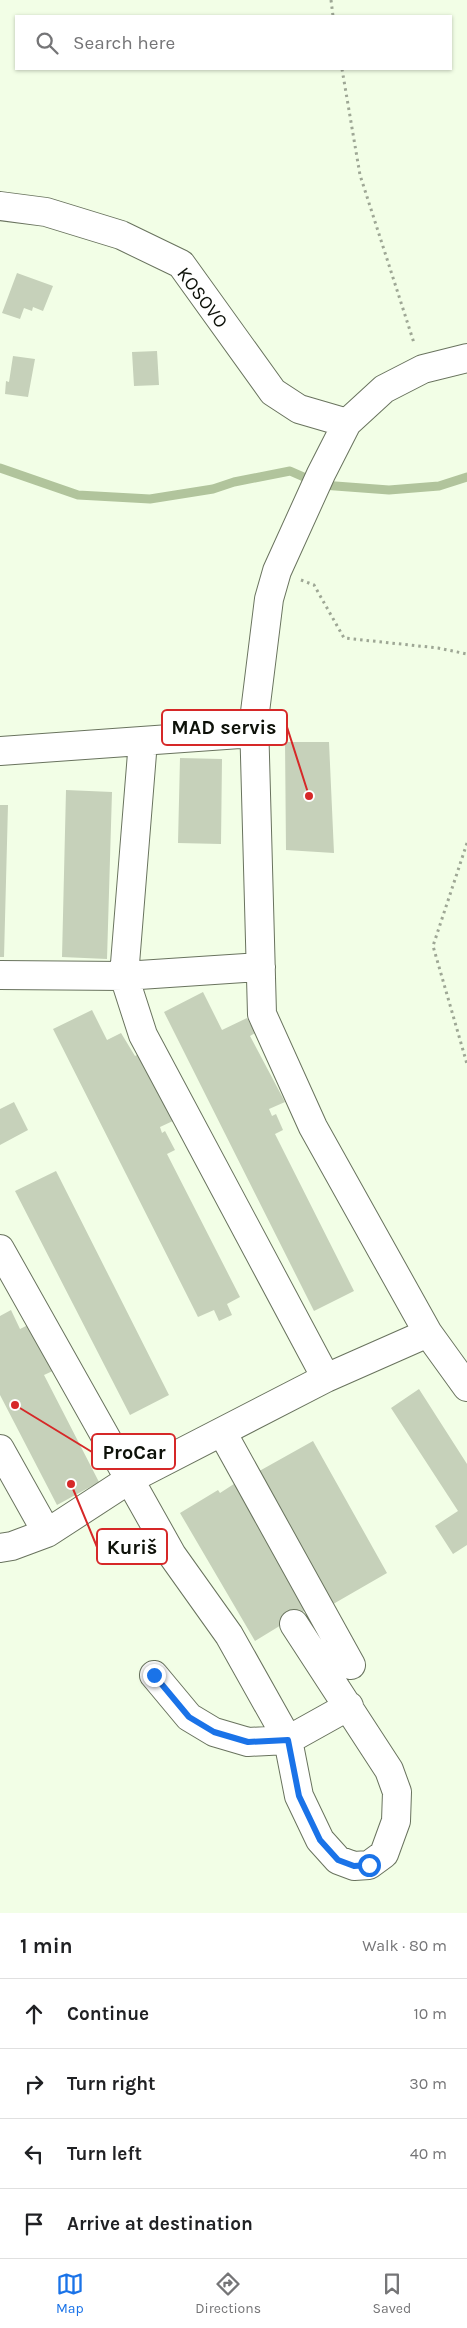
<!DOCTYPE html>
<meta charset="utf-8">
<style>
body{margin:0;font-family:Karla,sans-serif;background:#f6f6f6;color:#202124}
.stop{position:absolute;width:15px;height:15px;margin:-11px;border:4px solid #1a73e8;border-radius:50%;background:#fff}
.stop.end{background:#1a73e8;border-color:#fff;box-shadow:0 1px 5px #0008}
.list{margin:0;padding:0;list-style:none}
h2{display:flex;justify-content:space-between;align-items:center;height:65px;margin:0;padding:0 20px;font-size:21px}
h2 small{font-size:16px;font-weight:400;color:#757577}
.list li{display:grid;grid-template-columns:32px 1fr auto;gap:15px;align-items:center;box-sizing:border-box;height:70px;padding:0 20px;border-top:1px solid #e0e0e0}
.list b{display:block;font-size:19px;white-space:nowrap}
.list em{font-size:16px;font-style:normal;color:#757577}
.icon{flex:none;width:28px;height:28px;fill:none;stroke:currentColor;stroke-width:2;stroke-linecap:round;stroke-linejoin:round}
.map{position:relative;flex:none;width:467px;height:1913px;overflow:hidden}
.search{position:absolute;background:#fff;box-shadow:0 1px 4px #0004;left:15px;right:15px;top:15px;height:55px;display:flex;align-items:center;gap:12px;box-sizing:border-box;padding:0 18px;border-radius:0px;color:#757577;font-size:19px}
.sheet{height:345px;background:#fff}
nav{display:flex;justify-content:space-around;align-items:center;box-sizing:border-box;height:70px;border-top:1px solid #e0e0e0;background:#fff;font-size:14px;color:#757577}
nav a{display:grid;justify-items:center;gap:2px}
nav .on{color:#1a73e8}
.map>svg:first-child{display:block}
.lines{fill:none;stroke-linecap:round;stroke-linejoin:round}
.stream{stroke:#b1c49c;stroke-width:9}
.building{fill:#c6d1ba}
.minor-casing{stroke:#69735e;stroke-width:30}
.path{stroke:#9ea795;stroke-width:3;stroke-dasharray:2.5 4;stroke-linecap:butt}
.minor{stroke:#fff;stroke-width:28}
.route{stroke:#1a73e8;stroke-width:6}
.labels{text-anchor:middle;stroke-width:4.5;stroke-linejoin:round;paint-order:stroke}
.street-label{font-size:19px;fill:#0d1109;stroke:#fff}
.leader{fill:none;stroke:#d62828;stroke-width:2}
.callout-dot{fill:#d62828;stroke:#fff;stroke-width:2}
.callout{fill:#fff;stroke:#d62828;stroke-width:2}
.callout-label{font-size:20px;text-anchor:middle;font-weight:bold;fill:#0d1109}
</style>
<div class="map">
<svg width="467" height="1913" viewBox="0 0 467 1913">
<rect width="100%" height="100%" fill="#f2fee6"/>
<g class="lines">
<path class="stream" d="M0,468l78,27 72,4 63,-10 21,-7 56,-11 32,14 67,5 50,-4 28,-9"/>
</g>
<path class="building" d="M17,273l36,13 -10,25 -10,-4 -1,4 -8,-3 -4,11 -18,-6z
M157,351l2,34 -25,1 -2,-34z
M13,356l22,3 -7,38 -23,-3 1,-13 3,1z
M285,742h44l5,111 -48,-3z
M180,758l42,1 -1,85 -43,-1z
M66,790l46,2 -5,167 -45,-2z
M0,805h8l-4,152h-4z
M203,992l19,38 25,-12 8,15 -5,3 35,66 -16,7 3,7 4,-2 7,16 -8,4 79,157 -40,20 -150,-299z
M92,1010l15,30 14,-7 14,23 8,-4 32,68 -15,7 2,6 3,-2 10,19 -8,4 73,143 -13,7 5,11 -13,6 -5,-11 -16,7 -145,-288z
M14,1102l14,28 -28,15v-36z
M56,1171l113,224 -39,20 -115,-224z
M11,1310l9,19 14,-7 23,47 -13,6 55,107 -42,23 -57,-110v-79z
M419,1389l48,75v81l-14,9 -18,-28 23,-15 -67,-103z
M313,1441l74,132 -59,34 -74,-133z
M237,1482l72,126 -54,33 -75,-128 38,-23 2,3z"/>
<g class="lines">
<g class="minor-casing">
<path id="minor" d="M0,206l46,6 75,23 60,29 92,128 26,17 48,14
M467,358l-44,11 -39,20 -37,34 -26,51 -44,97 -8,28 -15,121 8,294 51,113 115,206 39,54
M143,741l-19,235 19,59 183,343
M0,751l254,-18
M0,975l124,1 137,-9
M0,1249l172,306 57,80 59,105 -40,2 -34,-10 -25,-15 -35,-42
M222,1432l129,233
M0,1449l47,84
M0,1548l12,-2 35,-13 83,-54 196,-101 102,-45
M294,1624l95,146 8,22 -1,29 -12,33 -15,11 -15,1 -16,-6 -18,-20 -21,-44 -11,-56 61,-34"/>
</g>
<path class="path" d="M331,0l2,16
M342,69l18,106 54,168
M301,580l13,5 30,53 94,10 29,6
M467,843l-34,103 34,118"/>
<use href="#minor" class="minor"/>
</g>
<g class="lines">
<path class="route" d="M154,1675l35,42 25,15 34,10 40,-2 11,56 21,44 18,20 16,6 15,-1"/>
</g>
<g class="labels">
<g class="street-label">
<text transform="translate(203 297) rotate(53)" y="7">KOSOVO</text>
</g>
</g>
<path class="leader" d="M309 796L287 727M15 1405L92 1452M71 1484L97 1547"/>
<g class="callout-dot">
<circle cx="309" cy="796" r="5"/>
<circle cx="15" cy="1405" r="5"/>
<circle cx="71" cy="1484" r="5"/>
</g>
<g class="callout">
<rect x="162" y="710" width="125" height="35" rx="5"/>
<rect x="92" y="1434" width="83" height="35" rx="5"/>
<rect x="97" y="1529" width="70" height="35" rx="5"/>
</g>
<g class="callout-label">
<text x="224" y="734">MAD servis</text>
<text x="134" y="1459">ProCar</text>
<text x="132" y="1554">Kuriš</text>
</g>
</svg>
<div class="stop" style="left:369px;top:1865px"></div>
<div class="stop end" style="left:154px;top:1675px"></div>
<div class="search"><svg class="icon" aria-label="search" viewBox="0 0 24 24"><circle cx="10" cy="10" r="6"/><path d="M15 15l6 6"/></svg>Search here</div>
</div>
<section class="sheet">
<h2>1 min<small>Walk · 80 m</small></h2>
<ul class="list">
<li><svg class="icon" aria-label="ahead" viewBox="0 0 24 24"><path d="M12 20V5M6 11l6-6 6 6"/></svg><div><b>Continue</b></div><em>10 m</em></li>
<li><svg class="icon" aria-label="right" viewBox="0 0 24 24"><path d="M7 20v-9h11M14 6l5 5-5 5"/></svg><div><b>Turn right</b></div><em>30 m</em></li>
<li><svg class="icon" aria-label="left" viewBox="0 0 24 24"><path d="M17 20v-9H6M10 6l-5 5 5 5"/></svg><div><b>Turn left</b></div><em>40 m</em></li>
<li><svg class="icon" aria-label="arrive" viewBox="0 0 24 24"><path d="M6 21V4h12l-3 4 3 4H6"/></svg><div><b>Arrive at destination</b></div></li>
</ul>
</section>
<nav>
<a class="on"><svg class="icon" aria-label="map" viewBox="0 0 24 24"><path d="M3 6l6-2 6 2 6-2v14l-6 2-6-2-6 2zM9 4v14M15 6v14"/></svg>Map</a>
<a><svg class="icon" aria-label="directions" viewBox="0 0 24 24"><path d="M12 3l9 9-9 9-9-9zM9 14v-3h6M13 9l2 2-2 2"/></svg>Directions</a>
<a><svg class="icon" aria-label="saved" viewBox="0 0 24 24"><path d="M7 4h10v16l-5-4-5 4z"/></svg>Saved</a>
</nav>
